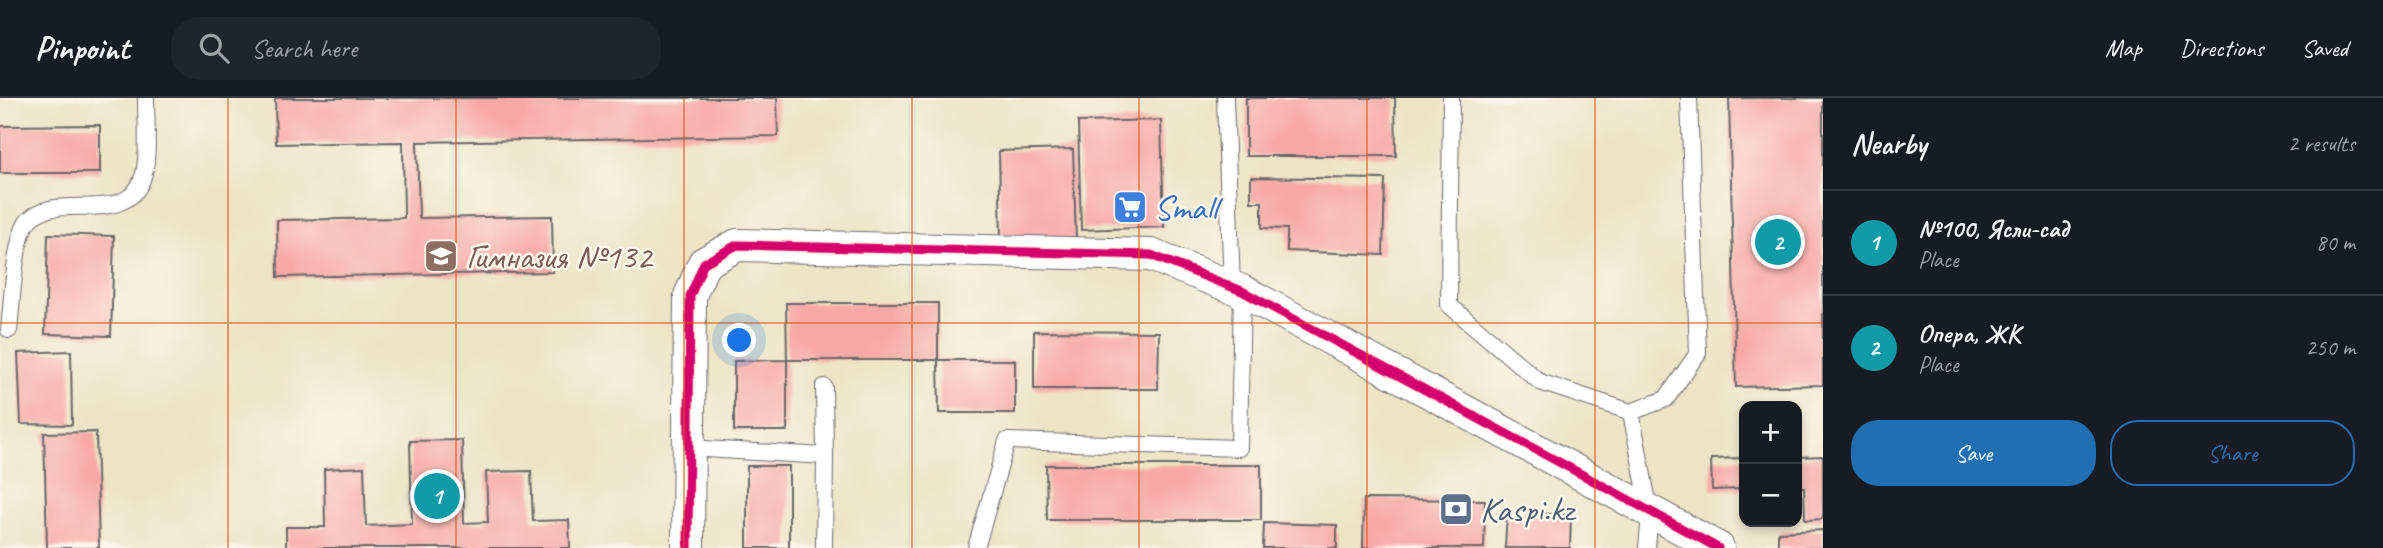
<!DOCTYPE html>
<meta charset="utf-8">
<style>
body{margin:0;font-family:Caveat,sans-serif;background:#20242c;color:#f1f3f6}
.controls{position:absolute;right:21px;bottom:21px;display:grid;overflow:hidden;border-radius:14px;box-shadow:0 4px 10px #0003}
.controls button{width:63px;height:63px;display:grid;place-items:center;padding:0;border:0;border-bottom:2px solid #363941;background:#171b24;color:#f1f3f6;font:35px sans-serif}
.you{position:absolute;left:740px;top:243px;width:24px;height:24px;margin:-18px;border:5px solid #fff;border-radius:50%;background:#1a73e8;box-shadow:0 0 0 10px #1a73e833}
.badge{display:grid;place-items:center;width:46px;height:46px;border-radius:50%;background:#1f6fb2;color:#fff;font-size:23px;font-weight:700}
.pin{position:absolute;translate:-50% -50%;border:4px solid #fff;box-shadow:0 2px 7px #0006}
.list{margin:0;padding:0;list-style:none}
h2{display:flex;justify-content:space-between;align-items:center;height:91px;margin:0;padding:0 28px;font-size:30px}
h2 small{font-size:23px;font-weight:400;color:#9ea1a6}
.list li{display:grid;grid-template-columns:46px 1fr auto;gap:21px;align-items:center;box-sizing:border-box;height:105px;padding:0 28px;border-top:2px solid #363941}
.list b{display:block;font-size:26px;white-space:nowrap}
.list p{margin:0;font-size:23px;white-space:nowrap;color:#9ea1a6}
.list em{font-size:23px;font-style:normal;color:#9ea1a6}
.actions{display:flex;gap:14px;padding:21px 28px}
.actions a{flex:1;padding:16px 0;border:2px solid #1f6fb2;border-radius:28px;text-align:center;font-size:24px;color:#1f6fb2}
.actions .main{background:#1f6fb2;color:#fff}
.icon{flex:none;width:38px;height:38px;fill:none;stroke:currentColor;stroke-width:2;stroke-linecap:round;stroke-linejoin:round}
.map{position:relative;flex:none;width:1823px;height:450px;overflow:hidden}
header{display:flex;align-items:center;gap:42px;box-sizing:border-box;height:98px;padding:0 35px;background:#171b24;border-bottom:2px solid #363941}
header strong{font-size:33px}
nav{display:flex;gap:38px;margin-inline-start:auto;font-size:24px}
.search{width:490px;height:63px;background:#20242c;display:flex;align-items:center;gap:18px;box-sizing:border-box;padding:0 24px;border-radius:28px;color:#9ea1a6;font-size:26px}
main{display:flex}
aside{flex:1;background:#171b24}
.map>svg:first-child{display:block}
.building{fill:#f8a9a5}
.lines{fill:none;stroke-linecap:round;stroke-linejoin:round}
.lane-casing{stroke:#69666b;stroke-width:18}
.street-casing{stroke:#69666b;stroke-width:34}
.lane{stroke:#fff;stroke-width:16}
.street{stroke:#fff;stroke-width:32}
.cycleway-casing{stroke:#fbf7ec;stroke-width:13}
.cycleway{stroke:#d6006c;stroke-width:9}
.grid{fill:none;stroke:#de560e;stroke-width:2;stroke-opacity:0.55}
.labels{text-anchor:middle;stroke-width:5;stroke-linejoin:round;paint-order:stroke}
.shop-label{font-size:35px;fill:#366cbe;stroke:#fbf7ec;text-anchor:start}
.education-label{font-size:35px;fill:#785e54;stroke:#fbf7ec;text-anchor:start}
.service-label{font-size:35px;fill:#4e5e75;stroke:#fbf7ec;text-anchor:start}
</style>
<header>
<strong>Pinpoint</strong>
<div class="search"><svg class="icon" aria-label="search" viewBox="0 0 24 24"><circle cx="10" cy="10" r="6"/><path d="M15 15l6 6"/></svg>Search here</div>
<nav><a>Map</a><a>Directions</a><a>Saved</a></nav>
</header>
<main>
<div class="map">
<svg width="1823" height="450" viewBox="0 0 1823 450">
<rect width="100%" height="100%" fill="#fbf7ec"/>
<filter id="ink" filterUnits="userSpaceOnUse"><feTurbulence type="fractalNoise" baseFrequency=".0143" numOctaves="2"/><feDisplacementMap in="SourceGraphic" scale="14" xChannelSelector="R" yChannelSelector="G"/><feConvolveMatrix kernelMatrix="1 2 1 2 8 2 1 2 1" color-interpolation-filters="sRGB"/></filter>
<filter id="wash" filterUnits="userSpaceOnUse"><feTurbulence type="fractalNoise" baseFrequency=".00686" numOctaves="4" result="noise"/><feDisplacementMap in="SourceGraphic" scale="28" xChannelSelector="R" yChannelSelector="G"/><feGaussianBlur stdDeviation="1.57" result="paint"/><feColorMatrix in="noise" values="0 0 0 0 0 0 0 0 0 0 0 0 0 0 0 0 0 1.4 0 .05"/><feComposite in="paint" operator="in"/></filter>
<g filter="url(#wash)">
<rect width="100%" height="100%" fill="#ede4c5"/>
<g id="blocks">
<path class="building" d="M275,0h502l1,38 -361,6 2,76 133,-2 1,56 -275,5 -1,-57 127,-2 -1,-76 -127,2z
M1246,0h149l1,58h-150z
M1729,0h94v287l-87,2z
M1161,22l3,107 -83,3 -3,-108z
M100,27v48h-100v-47z
M1073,51l3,90 -75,1 -2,-89z
M1251,79l134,2 -2,76 -96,-4v-22l-25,-1v-26h-11z
M48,136l66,2 -3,100 -66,-2z
M786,205h152v57h-151z
M1034,233l125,1 -1,57h-124z
M71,253l1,74 -51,-1 -3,-71z
M787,262v71h-53v-70z
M938,262h77v53h-76z
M96,334l3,116h-52l-3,-115z
M462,342l2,83 24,-1 -2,-50 45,-1 2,50 36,-1 1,28h-284v-21h39l-1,-58 40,-2 2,59 46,-2 -2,-83z
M1823,358v63l-18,1 -1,-33h-7v-30z
M1744,360v31l-32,1 -1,-31z
M1046,367h215v55h-214z
M747,368h42v82h-42z
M1364,401l121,1 -1,48h-121z
M1507,414l64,3 -1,33h-65z
M1264,425l73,2v23h-74z
M1823,432v18h-45v-16z"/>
</g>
</g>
<g filter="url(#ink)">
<use href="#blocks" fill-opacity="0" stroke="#69666b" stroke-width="2"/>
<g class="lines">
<g class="lane-casing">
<path id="lane" d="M1225,0l7,189
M1451,0l-2,207 91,77 91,30
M9,232c3,-26 5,-85 17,-106 23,-38 104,9 118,-51 5,-19 2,-54 2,-75
M824,289l1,69
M688,350l137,8 -1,92
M976,450l31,-107 232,7 3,-157
M1647,450l3,-35 -19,-101 35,-13 32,-46 -9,-255"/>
</g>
<g class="street-casing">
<path id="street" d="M688,450l2,-252 14,-33 33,-18 414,10 91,36 476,257"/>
</g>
<use href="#lane" class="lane"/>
<use href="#street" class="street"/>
<g class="cycleway-casing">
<path id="cycleway" d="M688,450l2,-252 14,-33 33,-18 414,10 91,36 476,257"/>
</g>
<use href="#cycleway" class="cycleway"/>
</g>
</g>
<path class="grid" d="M228,0v450M456,0v450M684,0v450M912,0v450M1139,0v450M1367,0v450M1595,0v450M0,225h1823"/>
<defs>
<g id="supermarket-square" transform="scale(1.75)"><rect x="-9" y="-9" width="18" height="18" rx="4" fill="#3f7fe0" stroke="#fbf7ec"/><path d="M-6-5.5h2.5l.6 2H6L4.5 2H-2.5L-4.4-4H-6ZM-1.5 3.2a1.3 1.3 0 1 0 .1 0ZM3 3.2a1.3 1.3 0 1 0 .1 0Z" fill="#fff"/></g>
<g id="school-square" transform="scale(1.75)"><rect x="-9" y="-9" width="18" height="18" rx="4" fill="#8d6e63" stroke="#fbf7ec"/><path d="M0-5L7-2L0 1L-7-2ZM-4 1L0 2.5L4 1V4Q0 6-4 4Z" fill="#fff"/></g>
<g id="bank-square" transform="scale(1.75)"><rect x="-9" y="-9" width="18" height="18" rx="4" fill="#5c6f8a" stroke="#fbf7ec"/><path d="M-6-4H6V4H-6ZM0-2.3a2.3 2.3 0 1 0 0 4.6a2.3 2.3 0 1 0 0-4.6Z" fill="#fff"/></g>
</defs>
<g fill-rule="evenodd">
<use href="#supermarket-square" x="1130" y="109"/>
<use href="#school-square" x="441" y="158"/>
<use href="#bank-square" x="1456" y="411"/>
</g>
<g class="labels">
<g class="shop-label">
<text x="1154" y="121">Small</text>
</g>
<g class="education-label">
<text x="466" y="170">Гимназия №132</text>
</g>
<g class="service-label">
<text x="1480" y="423">Kaspi.kz</text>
</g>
</g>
</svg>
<div class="controls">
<button>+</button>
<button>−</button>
</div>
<div class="you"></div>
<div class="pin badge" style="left:437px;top:398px;background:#0f9aa8">1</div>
<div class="pin badge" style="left:1778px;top:144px;background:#0f9aa8">2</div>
</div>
<aside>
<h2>Nearby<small>2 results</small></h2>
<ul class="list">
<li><span class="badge" style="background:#0f9aa8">1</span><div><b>№100, Ясли-сад</b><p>Place</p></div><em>80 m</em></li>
<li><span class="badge" style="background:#0f9aa8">2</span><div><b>Опера, ЖК</b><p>Place</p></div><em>250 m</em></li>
</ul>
<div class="actions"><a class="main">Save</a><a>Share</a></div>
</aside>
</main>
